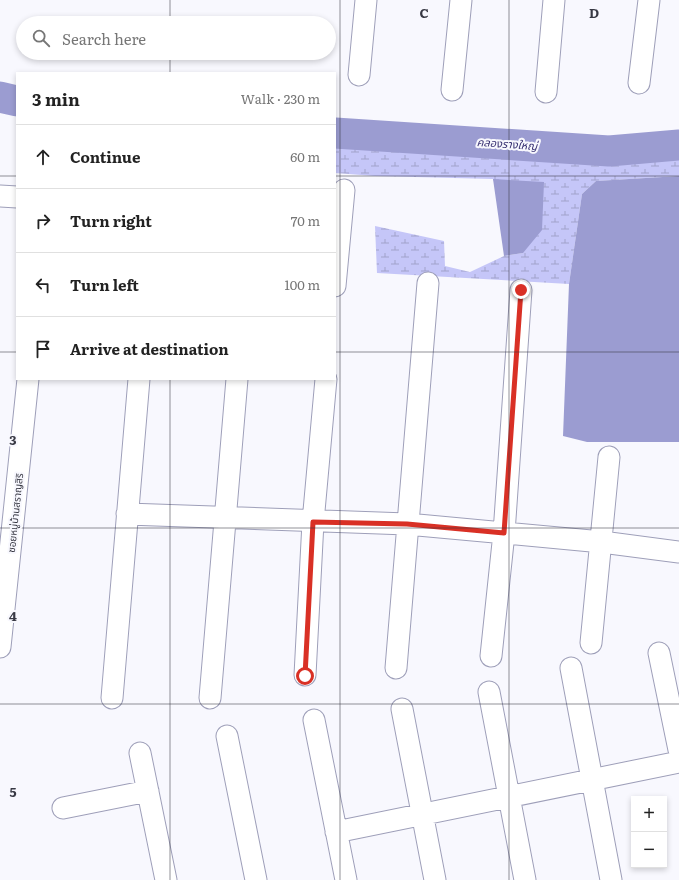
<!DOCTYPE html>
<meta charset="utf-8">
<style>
body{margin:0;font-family:Literata,"Noto Sans Thai",serif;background:#f6f6f6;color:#222}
.controls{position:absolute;right:12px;bottom:12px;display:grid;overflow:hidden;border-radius:0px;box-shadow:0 2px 6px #0003}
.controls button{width:36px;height:36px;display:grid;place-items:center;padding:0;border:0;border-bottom:1px solid #e0e0e0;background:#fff;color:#222;font:20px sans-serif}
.stop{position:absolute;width:12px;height:12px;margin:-9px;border:3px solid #d93025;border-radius:50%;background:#fff}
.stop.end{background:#d93025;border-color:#fff;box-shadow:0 1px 4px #0008}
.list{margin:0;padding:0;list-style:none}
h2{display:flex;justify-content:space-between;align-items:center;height:52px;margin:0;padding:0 16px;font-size:17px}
h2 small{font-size:13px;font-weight:400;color:#767676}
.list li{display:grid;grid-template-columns:26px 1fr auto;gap:12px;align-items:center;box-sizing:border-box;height:64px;padding:0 16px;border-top:1px solid #e0e0e0}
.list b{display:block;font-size:15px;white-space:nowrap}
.list em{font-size:13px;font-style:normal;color:#767676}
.icon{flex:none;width:22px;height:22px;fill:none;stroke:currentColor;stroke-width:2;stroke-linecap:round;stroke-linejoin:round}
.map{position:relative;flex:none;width:679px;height:880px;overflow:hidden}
.search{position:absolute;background:#fff;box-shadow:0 2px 6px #0003;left:16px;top:16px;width:320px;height:44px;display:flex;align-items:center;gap:10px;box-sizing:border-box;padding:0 14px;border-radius:22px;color:#767676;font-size:15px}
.panel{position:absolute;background:#fff;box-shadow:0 2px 6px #0003;left:16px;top:72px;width:320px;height:308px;border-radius:0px}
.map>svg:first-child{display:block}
.wetland{fill:url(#wetland-marsh)}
.water{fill:#9b9cd1}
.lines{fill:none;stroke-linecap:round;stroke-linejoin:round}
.river{stroke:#9b9cd1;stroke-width:31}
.minor-casing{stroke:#9e9fb9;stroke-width:23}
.minor{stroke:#fff;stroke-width:21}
.route{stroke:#d93025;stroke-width:5}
.grid{fill:none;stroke:#373843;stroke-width:1;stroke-opacity:0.55}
.labels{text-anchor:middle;stroke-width:4;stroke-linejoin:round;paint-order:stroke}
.street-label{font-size:10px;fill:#373843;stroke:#f8f8fe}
.water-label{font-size:11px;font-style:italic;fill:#393273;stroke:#f8f8fe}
.grid-label{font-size:13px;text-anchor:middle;font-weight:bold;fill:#373843;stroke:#f8f8fe;stroke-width:4;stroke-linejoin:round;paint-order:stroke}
</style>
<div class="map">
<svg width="679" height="880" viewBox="0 0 679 880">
<defs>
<pattern id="wetland-marsh" width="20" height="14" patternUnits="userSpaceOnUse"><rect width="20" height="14" fill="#c5c6f8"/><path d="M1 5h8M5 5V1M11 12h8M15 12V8" fill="none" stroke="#a1a2ca"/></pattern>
</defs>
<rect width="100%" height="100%" fill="#f8f8fe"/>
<path class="wetland" d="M335,146c114,6 229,19 344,8v22l-83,5 -14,13 -13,90 -192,-11 -2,-47 69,15 1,25 25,6 34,-16 19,-3 -30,-74 -118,-3 -40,-3z"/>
<path class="water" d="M679,176v266h-92l-24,-6 6,-152 13,-90 14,-13z
M493,179l51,3 -2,48 -19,23 -19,3z"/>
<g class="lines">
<path class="river" d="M0,97l17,4
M335,133l274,18 70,-6"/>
<g class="minor-casing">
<path id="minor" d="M359,75l7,-75
M639,83l10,-83
M452,90l9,-90
M546,92l8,-92
M0,196l17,1
M335,286l9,-96
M127,514l280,10 195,18 77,10
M591,643l18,-186
M0,647l28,-268
M659,653l20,97
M491,656l13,-123 17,-243
M396,668l32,-385
M571,668l40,212
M305,675l8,-153 13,-143
M489,692l36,188
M112,698l27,-319
M210,698l27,-319
M402,709l33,171
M314,720l32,160
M227,736l29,144
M140,753l26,127
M63,808l85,-17
M336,832l343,-70"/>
</g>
<use href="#minor" class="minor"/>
</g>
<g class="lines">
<path class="route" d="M305,676l8,-154 94,2 97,9 17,-243"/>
</g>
<path class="grid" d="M170,0v23M340,0v880M509,0v880M170,53v20M0,176h17M335,176h344M0,352h17M335,352h344M170,379v501M0,528h679M0,704h679"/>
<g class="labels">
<g class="street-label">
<text transform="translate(15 513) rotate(-84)" y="4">ซอยหมู่บ้านสราญสิริ</text>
</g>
<g class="water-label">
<text transform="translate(507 144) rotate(4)" y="4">คลองรางใหญ่</text>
</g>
</g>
<g class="grid-label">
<text x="424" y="18">C</text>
<text x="594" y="18">D</text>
<text x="13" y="445">3</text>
<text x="13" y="621">4</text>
<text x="13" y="797">5</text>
</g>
</svg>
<div class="controls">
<button>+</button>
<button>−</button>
</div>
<div class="stop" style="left:305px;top:676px"></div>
<div class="stop end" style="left:521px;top:290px"></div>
<div class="search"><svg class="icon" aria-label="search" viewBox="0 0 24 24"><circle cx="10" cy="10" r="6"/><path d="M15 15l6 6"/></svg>Search here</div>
<section class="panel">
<h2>3 min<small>Walk · 230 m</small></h2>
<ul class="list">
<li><svg class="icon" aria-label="ahead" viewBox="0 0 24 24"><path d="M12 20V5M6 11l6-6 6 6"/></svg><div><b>Continue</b></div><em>60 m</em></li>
<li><svg class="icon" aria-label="right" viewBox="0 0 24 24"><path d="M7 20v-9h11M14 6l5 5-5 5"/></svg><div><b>Turn right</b></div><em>70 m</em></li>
<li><svg class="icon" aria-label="left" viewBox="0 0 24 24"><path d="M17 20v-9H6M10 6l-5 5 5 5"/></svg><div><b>Turn left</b></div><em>100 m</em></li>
<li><svg class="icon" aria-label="arrive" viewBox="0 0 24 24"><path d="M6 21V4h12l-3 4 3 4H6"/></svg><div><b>Arrive at destination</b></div></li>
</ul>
</section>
</div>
